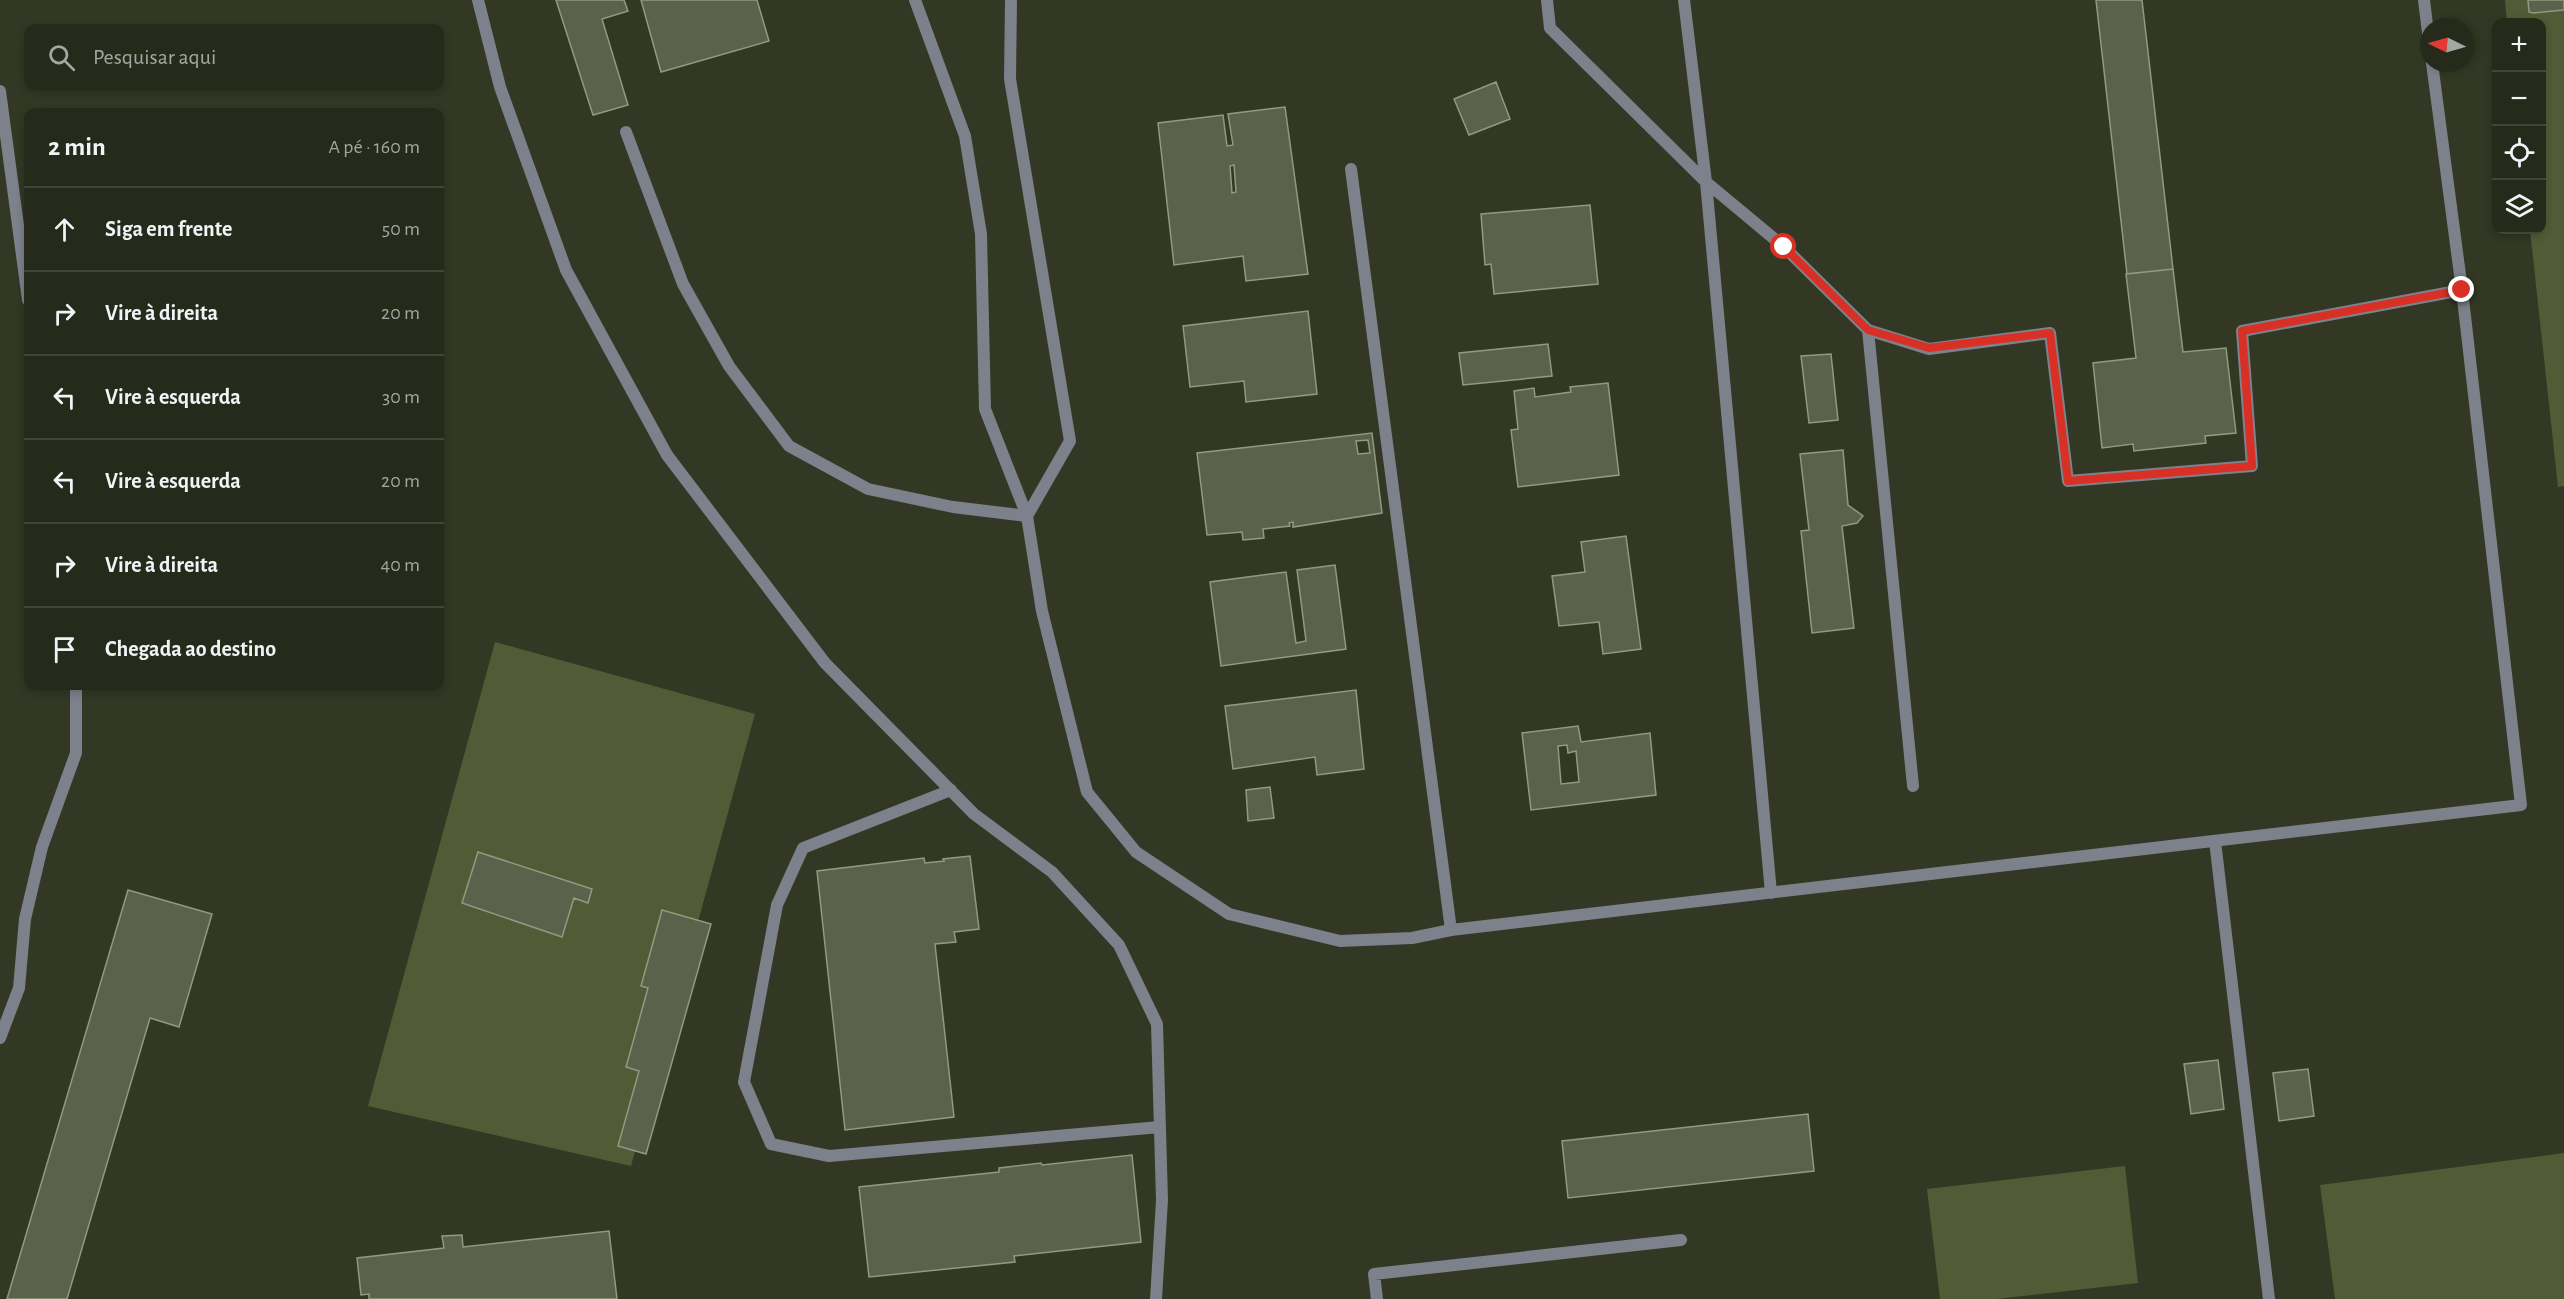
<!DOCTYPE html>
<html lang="pt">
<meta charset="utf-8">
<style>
body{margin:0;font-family:"Alegreya Sans",sans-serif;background:#2e3223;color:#f1f3f6}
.controls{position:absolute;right:18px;top:18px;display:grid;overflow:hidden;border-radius:12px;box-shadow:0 3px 9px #0003}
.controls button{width:54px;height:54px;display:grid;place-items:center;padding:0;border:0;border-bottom:2px solid #424639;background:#262a1a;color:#f1f3f6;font:30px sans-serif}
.compass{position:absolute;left:2420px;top:18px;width:54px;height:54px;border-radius:50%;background:#262a1a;box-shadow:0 3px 9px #0003;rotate:275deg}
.stop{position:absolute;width:18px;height:18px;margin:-14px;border:4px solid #d93025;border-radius:50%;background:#fff}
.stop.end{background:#d93025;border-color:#fff;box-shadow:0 2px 6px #0008}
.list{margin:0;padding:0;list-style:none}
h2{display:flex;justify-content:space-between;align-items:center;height:78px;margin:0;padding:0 24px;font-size:26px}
h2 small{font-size:20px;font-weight:400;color:#a4a7a2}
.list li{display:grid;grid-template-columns:39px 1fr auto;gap:18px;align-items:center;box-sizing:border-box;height:84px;padding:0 24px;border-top:2px solid #424639}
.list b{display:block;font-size:22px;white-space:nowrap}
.list em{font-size:20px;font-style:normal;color:#a4a7a2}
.icon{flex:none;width:33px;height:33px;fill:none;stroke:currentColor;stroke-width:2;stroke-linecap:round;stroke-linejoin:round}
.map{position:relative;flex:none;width:2564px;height:1299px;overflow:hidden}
.search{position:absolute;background:#262a1a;box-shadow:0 3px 9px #0003;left:24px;top:24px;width:420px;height:66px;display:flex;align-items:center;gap:15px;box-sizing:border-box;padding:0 21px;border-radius:12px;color:#a4a7a2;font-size:22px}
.panel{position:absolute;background:#262a1a;box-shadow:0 3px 9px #0003;left:24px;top:108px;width:420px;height:582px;border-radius:12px}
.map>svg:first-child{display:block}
.green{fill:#515c36}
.building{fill:#5b624b;stroke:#929981;stroke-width:1.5;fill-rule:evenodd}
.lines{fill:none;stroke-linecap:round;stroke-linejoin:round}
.service{stroke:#7c818b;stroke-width:12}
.route{stroke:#d93025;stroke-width:8}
</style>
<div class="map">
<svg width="2564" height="1299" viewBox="0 0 2564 1299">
<rect width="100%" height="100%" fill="#323823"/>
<path class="green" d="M2505,0h59v486l-6,1 -28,-257h12v-208h-35z
M495,642l260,72 -124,452 -263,-60z
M2564,1153v146h-229l-15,-114z
M2125,1166l13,117 -142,16h-56l-13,-110z"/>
<path class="building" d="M556,0h68l4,11 -26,8 26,86 -35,10z
M641,0h116l12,41 -108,31z
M2096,0h46l31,269 -46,5z
M2528,0h36v10l-31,3 -4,-1z
M1496,82l14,37 -41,16 -15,-36z
M1285,107l23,167 -62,7 -3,-25 -69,9 -16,-142 65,-8 4,31 6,-1 -5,-31zM1234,165l2,27 -4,1 -2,-27z
M1590,205l8,79 -104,10 -3,-30 -6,1 -4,-51z
M2173,269l10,83 43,-4 10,85 -31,3 1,7 -72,8 -1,-7 -31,4 -9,-85 43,-5 -10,-84z
M1308,311l9,83 -71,8 -2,-21 -54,6 -7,-61z
M1548,344l4,32 -89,9 -4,-32z
M1831,354l7,66 -29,3 -8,-67z
M1608,383l11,92 -101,12 -7,-57 7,-1 -4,-38 20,-3 1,9 36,-5 -1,-5z
M1372,433l10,80 -89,14v-5l-4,1 1,3 -27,3 1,9 -21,2 -1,-8 -35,3 -10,-82zM1368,440l2,13 -12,1 -2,-13z
M1843,450l5,55 15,11 -6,7 -15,3 12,102 -42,5 -11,-102 8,-1 -9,-76z
M1626,536l15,113 -38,5 -4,-32 -40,4 -7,-50 33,-4 -4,-30z
M1335,565l11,84 -125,17 -11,-84 76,-10 10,71 10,-2 -9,-71z
M1356,690l8,79 -47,6 -2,-18 -82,12 -8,-63z
M1578,726l3,16 69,-9 6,62 -125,15 -9,-77zM1567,745l1,8 8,-2 3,31 -18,2 -3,-38z
M1270,787l4,31 -26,3 -2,-31z
M478,852l114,37 -4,14 -14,-5 -12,39 -100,-34z
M970,856l9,73 -25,3 2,10 -21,2 19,173 -109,13 -28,-259 107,-13 1,5 19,-2 -1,-2z
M128,890l84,24 -33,113 -29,-9 -83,281h-60z
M662,910l49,14 -65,230 -28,-8 21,-75 -13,-4 22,-79 -7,-2z
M2218,1060l6,49 -33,5 -7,-50z
M2308,1069l6,47 -35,5 -6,-48z
M1808,1114l6,57 -246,27 -6,-57z
M1132,1155l9,87 -127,14 1,6 -146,15 -10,-90 140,-15v-4l42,-5 1,2z
M609,1231l8,68h-248v-5l-8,1 -4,-37 87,-10 -2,-12 20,-1 1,12z"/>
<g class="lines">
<path class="service" d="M478,0l22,87 66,183 101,185 158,208 149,151 78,58 67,73 38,79 5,176 -6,99
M915,0l50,136 16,98 4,175 42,107 15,95 45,181 49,60 93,62 111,27 72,-3 39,-8 1070,-125 -59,-515 -30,-227
M1011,0l-1,79 60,362 -43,75
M1547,0l3,28 156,154 78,65 84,83 61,19 121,-16 18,148 184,-15 -10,-135 220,-41
M1684,0l22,182 65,711
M2424,0l5,41
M0,91l28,209
M626,132l57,152 46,82 60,80 79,43 85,18 74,9
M1351,169l100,761
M1868,330l45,456
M951,790l-148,58 -26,57 -33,177 27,62 58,12 331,-29
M2215,841l54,458
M0,1038l19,-50 6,-69 17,-72 34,-94v-67
M1377,1299l-3,-25 307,-34"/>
</g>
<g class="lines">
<path class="route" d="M1784,247l84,83 61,18 121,-15 18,148 184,-15 -10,-135 220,-41"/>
</g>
</svg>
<div class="controls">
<button>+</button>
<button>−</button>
<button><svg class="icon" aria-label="locate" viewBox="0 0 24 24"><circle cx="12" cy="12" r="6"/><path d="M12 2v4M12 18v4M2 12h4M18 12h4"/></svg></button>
<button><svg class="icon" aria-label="layers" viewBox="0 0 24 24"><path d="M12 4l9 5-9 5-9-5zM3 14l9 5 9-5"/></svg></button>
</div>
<svg class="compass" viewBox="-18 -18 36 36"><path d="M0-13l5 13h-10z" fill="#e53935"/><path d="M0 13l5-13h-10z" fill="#a4a7a2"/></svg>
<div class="stop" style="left:1784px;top:247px"></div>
<div class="stop end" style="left:2462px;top:290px"></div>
<div class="search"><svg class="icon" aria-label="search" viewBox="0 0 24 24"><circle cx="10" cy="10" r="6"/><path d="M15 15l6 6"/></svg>Pesquisar aqui</div>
<section class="panel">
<h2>2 min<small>A pé · 160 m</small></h2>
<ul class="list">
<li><svg class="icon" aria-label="ahead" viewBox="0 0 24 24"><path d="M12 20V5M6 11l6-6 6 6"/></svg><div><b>Siga em frente</b></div><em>50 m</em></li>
<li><svg class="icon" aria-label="right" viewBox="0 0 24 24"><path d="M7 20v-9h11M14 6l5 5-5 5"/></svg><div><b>Vire à direita</b></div><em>20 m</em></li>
<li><svg class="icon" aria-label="left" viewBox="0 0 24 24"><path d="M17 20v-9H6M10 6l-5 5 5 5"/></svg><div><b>Vire à esquerda</b></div><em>30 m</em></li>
<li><svg class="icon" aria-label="left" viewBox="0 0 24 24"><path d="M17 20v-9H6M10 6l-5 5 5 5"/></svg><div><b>Vire à esquerda</b></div><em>20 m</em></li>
<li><svg class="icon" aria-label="right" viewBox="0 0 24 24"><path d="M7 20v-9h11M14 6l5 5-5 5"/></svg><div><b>Vire à direita</b></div><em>40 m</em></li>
<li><svg class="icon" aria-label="arrive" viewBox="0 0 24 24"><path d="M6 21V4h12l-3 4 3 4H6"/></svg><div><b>Chegada ao destino</b></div></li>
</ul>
</section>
</div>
